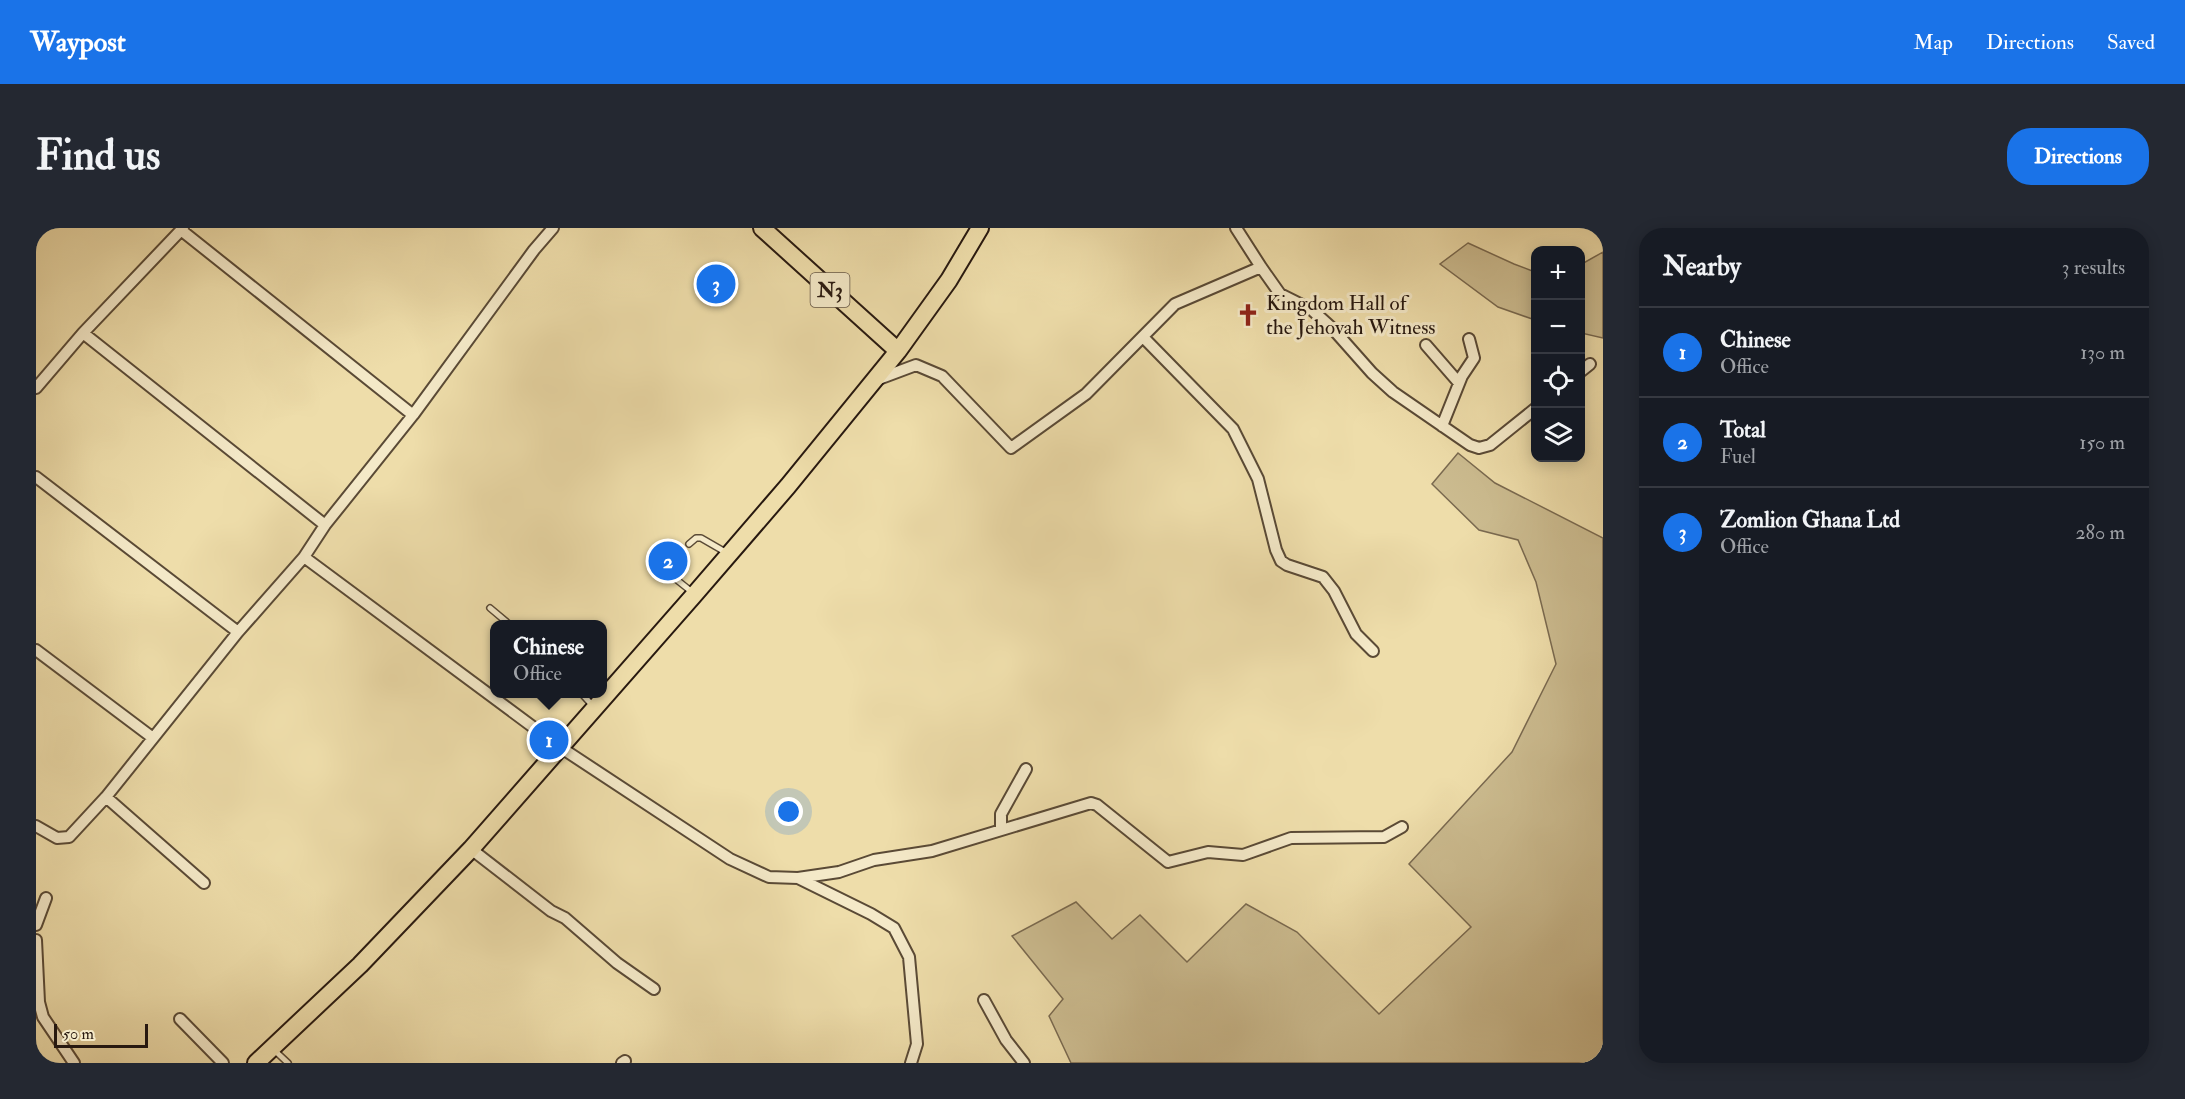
<!DOCTYPE html>
<meta charset="utf-8">
<style>
body{margin:0;font-family:"IM FELL Double Pica",serif;background:#242831;color:#f1f3f6}
.controls{position:absolute;right:18px;top:18px;display:grid;overflow:hidden;border-radius:12px;box-shadow:0 3px 15px #0003}
.controls button{width:54px;height:54px;display:grid;place-items:center;padding:0;border:0;border-bottom:2px solid #363941;background:#171b24;color:#f1f3f6;font:30px sans-serif}
.scale{position:absolute;left:18px;bottom:15px;width:94px;box-sizing:border-box;padding-left:6px;border:3px solid #281910;border-top:0;font-size:16px;line-height:21px;white-space:nowrap;color:#281910;-webkit-text-stroke:4px #f4e9c8;paint-order:stroke}
.you{position:absolute;left:753px;top:584px;width:21px;height:21px;margin:-15px;border:4px solid #fff;border-radius:50%;background:#1a73e8;box-shadow:0 0 0 9px #1a73e833}
.badge{display:grid;place-items:center;width:39px;height:39px;border-radius:50%;background:#1a73e8;color:#fff;font-size:20px;font-weight:700}
.pin{position:absolute;translate:-50% -50%;border:3px solid #fff;box-shadow:0 2px 6px #0006}
.popup{position:absolute;left:454px;top:392px;width:117px;height:78px;box-sizing:border-box;display:grid;place-content:center;border-radius:12px;background:#171b24;filter:drop-shadow(0 2px 4px #0005);font-size:20px;white-space:nowrap;color:#9ea1a6}
.popup b{font-size:22px;color:#f1f3f6}
.popup::after{content:'';position:absolute;left:50%;top:100%;margin-left:-12px;border:12px solid transparent;border-top-color:#171b24}
.list{margin:0;padding:0;list-style:none}
h2{display:flex;justify-content:space-between;align-items:center;height:78px;margin:0;padding:0 24px;font-size:26px}
h2 small{font-size:20px;font-weight:400;color:#9ea1a6}
.list li{display:grid;grid-template-columns:39px 1fr auto;gap:18px;align-items:center;box-sizing:border-box;height:90px;padding:0 24px;border-top:2px solid #363941}
.list b{display:block;font-size:22px;white-space:nowrap}
.list p{margin:0;font-size:20px;white-space:nowrap;color:#9ea1a6}
.list em{font-size:20px;font-style:normal;color:#9ea1a6}
.icon{flex:none;width:33px;height:33px;fill:none;stroke:currentColor;stroke-width:2;stroke-linecap:round;stroke-linejoin:round}
.map{position:relative;flex:none;width:1567px;height:835px;overflow:hidden;border-radius:24px}
header{display:flex;align-items:center;gap:36px;box-sizing:border-box;height:84px;padding:0 30px;background:#1a73e8;color:#fff}
header strong{font-size:28px}
nav{display:flex;gap:33px;margin-inline-start:auto;font-size:21px}
.intro{display:flex;align-items:center;justify-content:space-between;box-sizing:border-box;height:144px;padding:0 36px}
h1{margin:0;font-size:42px}
.button{padding:15px 27px;border-radius:24px;background:#1a73e8;color:#fff;font-size:21px;font-weight:700}
main{display:flex;gap:36px;padding:0 36px}
aside{flex:1;background:#171b24;border-radius:24px;box-shadow:0 3px 15px #0003}
.map>svg:first-child{display:block}
.green{fill:#ccbc90;stroke:#7a6a50;stroke-width:1.5}
.lines{fill:none;stroke-linecap:round;stroke-linejoin:round}
.lane-casing{stroke:#5a4a36;stroke-width:8}
.street-casing{stroke:#5a4a36;stroke-width:14}
.primary-casing{stroke:#281910;stroke-width:20}
.lane{stroke:#f4e9c8;stroke-width:5}
.street{stroke:#f4e9c8;stroke-width:10}
.primary{stroke:#eda;stroke-width:16}
.labels{text-anchor:middle;stroke-width:6;stroke-linejoin:round;paint-order:stroke}
.shield{fill:#f4e9c8;stroke:#655747;stroke-width:1.5}
.shield-label{font-size:20px;font-weight:bold;fill:#281910}
.poi-label{font-size:21px;fill:#281910;stroke:#f4e9c8;text-anchor:start}
</style>
<header>
<strong>Waypost</strong>
<nav><a>Map</a><a>Directions</a><a>Saved</a></nav>
</header>
<div class="intro"><h1>Find us</h1><a class="button">Directions</a></div>
<main>
<div class="map">
<svg width="1567" height="835" viewBox="0 0 1567 835">
<rect width="100%" height="100%" fill="#eda"/>
<filter id="stains"><feTurbulence type="fractalNoise" baseFrequency=".00333" numOctaves="4"/><feColorMatrix values="0 0 0 0 .2 0 0 0 0 .09 0 0 0 0 .02 0 0 0 .5 -.17"/></filter>
<radialGradient id="worn" r=".72"><stop offset=".6" stop-color="#630" stop-opacity="0"/><stop offset="1" stop-color="#630" stop-opacity=".3"/></radialGradient>
<path class="green" d="M1432,15l46,21 21,8v48l-37,-13 -58,-43z
M1567,24v86l-22,-5 -1,-68z
M1422,225l37,30 108,55v525h-532l-22,-47 14,-17 -51,-63 64,-34 36,37 28,-24 47,47 59,-58 51,28 82,82 92,-87 -62,-63 103,-112 44,-88 -20,-82 -18,-42 -39,-10 -47,-46z"/>
<g class="lines">
<g class="lane-casing">
<path id="lane" d="M653,316l7,-6h5l26,15
M643,327l-9,17 2,4 20,16
M454,380l19,16
M546,466l11,12
M237,821l15,14"/>
</g>
<g class="street-casing">
<path id="street" d="M1200,0l25,39 19,27 32,16 21,19 39,44 21,19 77,53 9,3 11,-3 46,-37
M145,2l232,185
M47,105l242,192
M1107,109l90,92 25,50 18,71 5,11 6,4 36,12 11,14 22,43 17,17
M1390,117l33,38
M1544,144l10,-8
M840,152l40,-15 26,11 69,72 75,-54 89,-90 86,-37
M0,160l47,-55 100,-105
M1406,198l20,-50 12,-18 -5,-19
M0,249l202,155
M268,329l256,190 170,112 39,18 29,1 41,-6 35,-12 58,-9 159,-48 6,2 71,57 40,-10 35,3 48,-17 93,-1 18,-10
M0,422l117,88
M70,569l98,86
M0,598l21,12 12,-1 37,-40 132,-165 66,-75 21,-32 88,-110 121,-165 19,-22
M965,601v-15l25,-45
M435,621l80,62 14,7 52,45 37,26
M762,650l73,36 23,14 15,29 8,87 -6,19
M0,697l10,-27
M0,712l3,62 4,15 31,46
M948,772l22,40 18,23
M144,791l43,44
M586,835l3,-2"/>
</g>
<g class="primary-casing">
<path id="primary" d="M726,0l136,123
M220,835l104,-98 111,-116 223,-254 94,-109 110,-135 51,-71 31,-52"/>
</g>
<use href="#lane" class="lane"/>
<use href="#street" class="street"/>
<use href="#primary" class="primary"/>
</g>
<defs>
<g id="church-bare" transform="scale(1.8)"><path d="M-1.2-6h2.4v3.5h3.3v2.4h-3.3V6h-2.4V-.1h-3.3v-2.4h3.3Z" fill="#8f2418" stroke="#f4e9c8" stroke-width="2.5" paint-order="stroke"/></g>
</defs>
<g fill-rule="evenodd">
<use href="#church-bare" x="1212" y="87"/>
</g>
<g class="labels">
<rect class="shield" x="774.5" y="45" width="39" height="34" rx="4.5"/>
<g class="shield-label">
<text x="794" y="69">N3</text>
</g>
<g class="poi-label">
<text x="1230" y="82">Kingdom Hall of<tspan x="1230" dy="24">the Jehovah Witness</tspan></text>
</g>
</g>
<rect width="100%" height="100%" filter="url(#stains)"/>
<rect width="100%" height="100%" fill="url(#worn)"/>
</svg>
<div class="controls">
<button>+</button>
<button>−</button>
<button><svg class="icon" aria-label="locate" viewBox="0 0 24 24"><circle cx="12" cy="12" r="6"/><path d="M12 2v4M12 18v4M2 12h4M18 12h4"/></svg></button>
<button><svg class="icon" aria-label="layers" viewBox="0 0 24 24"><path d="M12 4l9 5-9 5-9-5zM3 14l9 5 9-5"/></svg></button>
</div>
<div class="scale">50 m</div>
<div class="you"></div>
<div class="pin badge" style="left:513px;top:512px">1</div>
<div class="popup"><b>Chinese</b>Office</div>
<div class="pin badge" style="left:632px;top:333px">2</div>
<div class="pin badge" style="left:680px;top:56px">3</div>
</div>
<aside>
<h2>Nearby<small>3 results</small></h2>
<ul class="list">
<li><span class="badge">1</span><div><b>Chinese</b><p>Office</p></div><em>130 m</em></li>
<li><span class="badge">2</span><div><b>Total</b><p>Fuel</p></div><em>150 m</em></li>
<li><span class="badge">3</span><div><b>Zomlion Ghana Ltd</b><p>Office</p></div><em>280 m</em></li>
</ul>
</aside>
</main>
